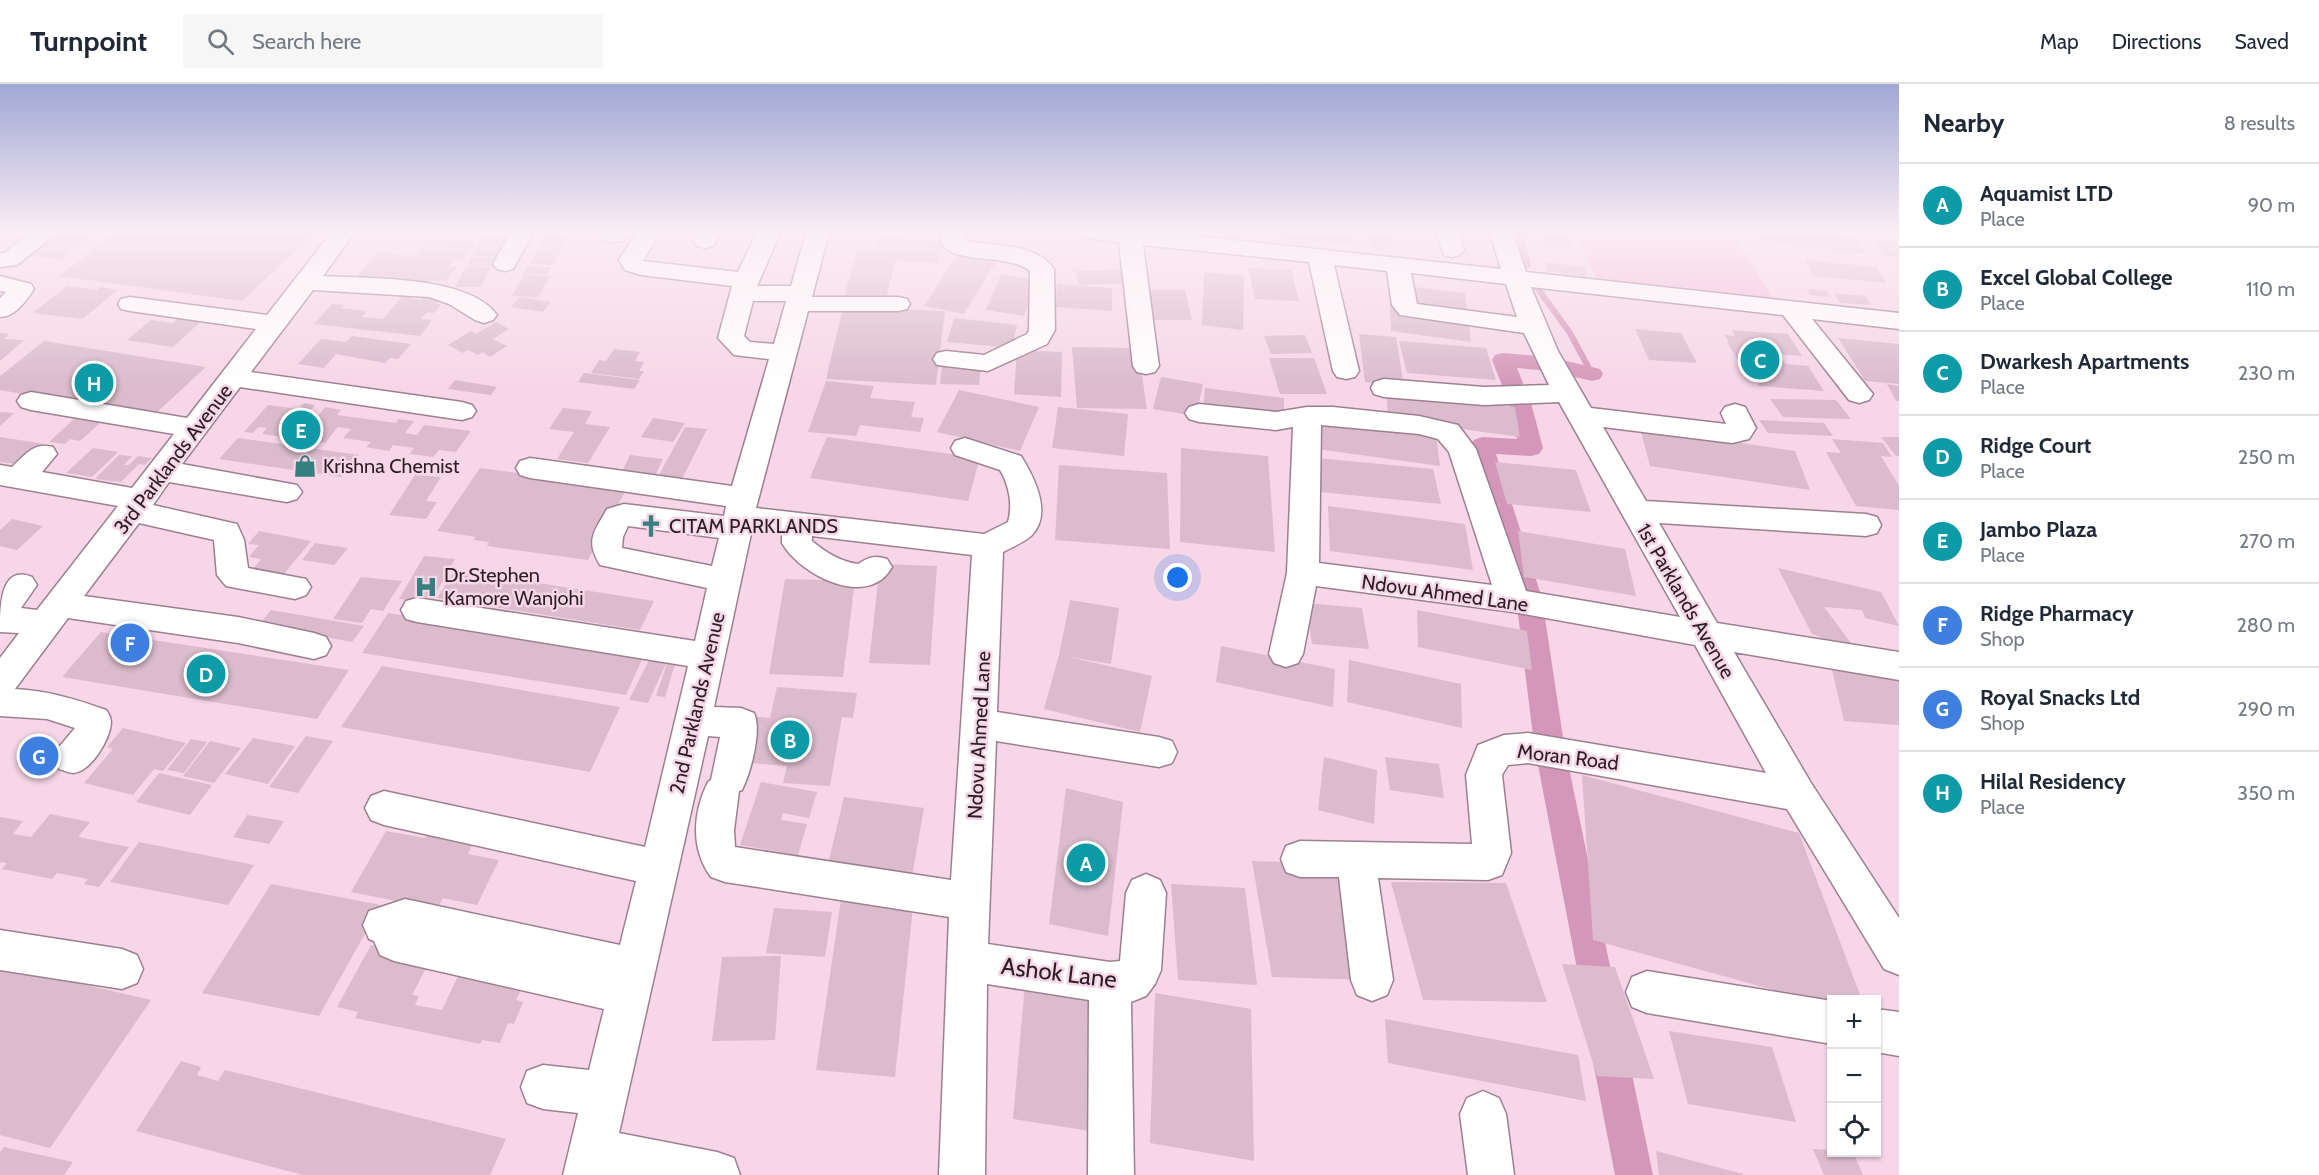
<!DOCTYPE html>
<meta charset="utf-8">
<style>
body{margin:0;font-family:Cabin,sans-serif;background:#f6f6f7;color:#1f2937}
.controls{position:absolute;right:18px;bottom:18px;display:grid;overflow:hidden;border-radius:0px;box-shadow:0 2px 4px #0004}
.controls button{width:54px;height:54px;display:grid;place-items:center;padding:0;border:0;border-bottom:2px solid #e0e1e3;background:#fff;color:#1f2937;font:30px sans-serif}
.you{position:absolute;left:1178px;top:494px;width:21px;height:21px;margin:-15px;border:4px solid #fff;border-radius:50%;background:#1a73e8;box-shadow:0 0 0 9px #1a73e833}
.badge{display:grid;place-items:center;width:39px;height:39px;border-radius:50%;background:#2563eb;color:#fff;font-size:20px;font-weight:700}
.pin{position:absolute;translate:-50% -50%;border:3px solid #fff;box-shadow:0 2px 6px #0006}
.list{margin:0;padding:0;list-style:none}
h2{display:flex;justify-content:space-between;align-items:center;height:78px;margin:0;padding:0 24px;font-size:26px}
h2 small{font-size:20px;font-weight:400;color:#747a83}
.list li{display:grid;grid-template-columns:39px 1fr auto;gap:18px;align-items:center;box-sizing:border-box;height:84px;padding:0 24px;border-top:2px solid #e0e1e3}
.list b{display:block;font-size:22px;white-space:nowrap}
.list p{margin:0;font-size:20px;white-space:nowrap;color:#747a83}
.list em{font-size:20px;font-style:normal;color:#747a83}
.icon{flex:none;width:33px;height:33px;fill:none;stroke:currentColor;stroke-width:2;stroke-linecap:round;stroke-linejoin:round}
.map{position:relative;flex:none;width:1899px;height:1091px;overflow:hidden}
header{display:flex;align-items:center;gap:36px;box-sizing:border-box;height:84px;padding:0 30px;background:#fff;border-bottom:2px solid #e0e1e3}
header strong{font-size:28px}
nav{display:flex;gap:33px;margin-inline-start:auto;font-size:21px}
.search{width:420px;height:54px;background:#f6f6f7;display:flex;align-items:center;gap:15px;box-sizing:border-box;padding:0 21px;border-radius:0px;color:#747a83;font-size:22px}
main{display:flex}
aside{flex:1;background:#fff}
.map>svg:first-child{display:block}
.green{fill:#f5bbdb}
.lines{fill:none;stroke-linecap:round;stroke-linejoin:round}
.stream{stroke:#d497b9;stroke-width:6}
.canal{fill:#d497b9;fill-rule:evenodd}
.building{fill:#dbbbcc}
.minor-casing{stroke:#9d8090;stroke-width:3}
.minor{fill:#fff;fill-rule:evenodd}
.labels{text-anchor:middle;stroke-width:5;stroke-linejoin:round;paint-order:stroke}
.street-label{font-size:20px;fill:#2b1f25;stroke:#f7d6e7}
.poi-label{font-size:20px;fill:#2b1f25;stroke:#f7d6e7;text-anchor:start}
.near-street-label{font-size:24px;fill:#2b1f25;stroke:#f7d6e7}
</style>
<header>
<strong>Turnpoint</strong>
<div class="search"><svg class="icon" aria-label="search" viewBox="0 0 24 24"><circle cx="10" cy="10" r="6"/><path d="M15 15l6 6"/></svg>Search here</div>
<nav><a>Map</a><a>Directions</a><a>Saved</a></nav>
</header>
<main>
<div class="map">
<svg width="1899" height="1091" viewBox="0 0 1899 1091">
<rect width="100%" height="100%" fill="#f7d6e7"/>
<path class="green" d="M1575,149h159l40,68 -177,-21z"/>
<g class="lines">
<path class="stream" d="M1519,149l9,32
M1536,202l34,47 22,41"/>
<path class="canal" d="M1503,269l47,4 50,12 3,5 -3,5 -8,2 -42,-10 -33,-3 14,35 12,45 -4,6 -8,2 -35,-2 46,144 22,146 53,256 -5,12 -12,5 -12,-5 -5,-12 -49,-256 -18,-146 -46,-153 4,-5 8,-3 35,2 -8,-36 -17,-43 3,-5z
M1607,939l13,5 5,13 28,134h-38l-26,-134 5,-13z"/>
</g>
<path class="building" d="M56,149h37l-32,26 -34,-3z
M114,149h201l-73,68 -183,-25z
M1271,149h81l2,12 -83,-7z
M1369,149h20l3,16 -21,-1z
M1542,149h24l6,16 -26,-3z
M1749,149h49l59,6 9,15 -103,-12 -3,-6z
M543,152l25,1 -4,7 -24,-1z
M482,153l25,1 -9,18h-26z
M880,153l63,5 -5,21 -42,-3 -10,39 -42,-3 14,-47 18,1z
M428,155l48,5 -14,17 -7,-1 -5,6 7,1 -12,14 -13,-1 -3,4 -73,-7 22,-25 36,4z
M1874,157l25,2v15l-15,-3z
M540,160l24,1 -10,20 -24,-1z
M960,166l38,8 -34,56 -40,-8z
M472,173h25l-4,9 -25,-1z
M1805,176l71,7 10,16 -72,-7z
M1545,178l40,5 2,10 -40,-6z
M466,182l25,1 -10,20h-26z
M528,182l23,1 -4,8 -24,-1z
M1248,184l43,2 8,31 -44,-2z
M1129,185l4,14 -54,2 -3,-14z
M1204,188l40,4 -1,54 -41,-5z
M1001,190l37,6 -14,36 -38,-6z
M524,191l26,1 -12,21 -26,-1z
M1057,200l55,4v23l-57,-4z
M1389,200l76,9 6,49 -80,-11z
M67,202l30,4 3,-3 18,3 -36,29 -49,-6z
M1807,205l20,2 3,6 -20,-2z
M1147,206h38l7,30h-39z
M405,209l10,2 -4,4 10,1 3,-4 17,2 -5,6h5l-7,9 -7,-1 -6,7 11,1 -12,16 -106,-12 18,-20 12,1 -3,3 26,3 -5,6 21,2z
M1834,209l31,3 6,9 -31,-2z
M519,213l32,5 -8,10 -32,-5z
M843,223l102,4 -9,74 -110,-6z
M184,229l23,3 -34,31 -46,-7 24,-20 22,3z
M954,234l63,7 -5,23 -65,-6z
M496,238l13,7 -16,10 14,7 -17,11 -7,-5 -5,3 -10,-5 -5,3 -15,-8 23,-14 5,3z
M1635,245l46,4 16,30 -48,-3z
M1732,246l56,4 14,22 -23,-2 6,10 23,2 16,25 -65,-5 -6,-9 -6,-1 -20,-34h2l-4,-7 10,1z
M0,249l9,1 -5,5 20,1 -24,21z
M1359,250l37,3 8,49 -39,-4z
M1305,251l7,18 -41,1 -7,-18z
M352,252l59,8 -13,15 -8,-1 -5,5 -49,-9 -12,14 -26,-4 23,-25 25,3z
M1838,254l61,6v40l-34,-3z
M44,257l162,26 -53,49 -153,-26v-14z
M1399,257l87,7 10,32 -89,-7z
M1072,263l66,1 9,61 -70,-1z
M614,265l26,3 -5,9 9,1 -5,9h5l-5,8 -48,-6 8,-13 7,1z
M1017,266l45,2 -1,45 -47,-3z
M1269,274h45l13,36h-47z
M942,279l39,2 -2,20 -39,-1z
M584,289l56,7 -6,9 -56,-7z
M1161,293l42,7 -7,32 -43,-7z
M455,296l42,7 -6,8 -43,-6z
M826,297l48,5 -4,12 45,4 -4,15 13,1 -4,14 -60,-7 -4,11 -48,-4z
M1887,300l12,2v15h-3z
M1205,304l79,10v22l-81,-11z
M959,306l80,17 -19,44 -83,-19z
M1386,306l129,17 5,30 -132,-18z
M1770,315l66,1 15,19 -68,-2z
M304,319l11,2 -11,13 11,2 10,-13 16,3 -4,5 59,8 2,-4 16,2 -9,12 12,2 7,-10 47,6 -15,21 -17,-2 -6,7 -23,-3 4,-6 -21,-3 -4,6 -23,-4 5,-5 -28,-4 8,-9 -13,-2 -13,16 -21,-3 5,-6 -20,-3 -5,6 -22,-3 5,-6 -9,-1 -5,6 -9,-1 24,-27 30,4z
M1058,323l70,7 -4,42 -72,-8z
M563,324l29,3 -7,13 25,3 -22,36 -31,-4 17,-27 -25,-3z
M0,328l14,1 -14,13z
M75,334l26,4 -21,19 -10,-2 -5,5 -16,-2z
M653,334l32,5 -12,19 -32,-5z
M1317,334l119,17 4,31 -123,-17z
M1759,336l65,3 9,13 -65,-3z
M685,343l22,2 -25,50 -23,-4z
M1640,344l155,23 15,39 -160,-24z
M0,353l45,7 -23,21 -22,-3z
M827,353l153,21 -12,43 -158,-23z
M1881,353h18v19h-3z
M238,354l121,17 -18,22 -122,-18z
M1832,355l51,4 9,14 -11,-1 18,30v24l-43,-4 -30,-54 15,1z
M93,364l25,4 -26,25 -26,-4z
M1181,364l87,8 7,96 -95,-10z
M119,371l13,1 -8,9h5l9,-9 14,2 -7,7 -6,-1 -18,18 -26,-3z
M630,371l33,4 -10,21 -33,-4z
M1316,374l117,11 8,35 -121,-12z
M1495,378l81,8 15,42 -84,-8z
M1059,381l108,8 3,76 -115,-9z
M480,384l147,20 -39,72 -101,-14 2,-4 -16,-2 3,-3 -39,-6z
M415,391l26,2 -15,24 11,1 -11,17 -37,-4z
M1328,422l137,18 8,46 -143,-19z
M12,435l31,7 -26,24 -17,-4v-16z
M259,447l52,10 -32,39 -30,-6 12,-15 -12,-2 10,-12 -11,-1z
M1518,447l107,18 11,47 -112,-19z
M315,459l33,5 -14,17 -32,-5z
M424,472l31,3 -24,43 -32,-3z
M880,480l57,2 -7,99 -61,-2z
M1778,484l103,24 18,34 -34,-8 -3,-8 -38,-3 33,44 -45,-17z
M455,486l199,31 -14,29 -203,-32z
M361,493l41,4 -19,30 -12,-2 -9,14 -29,-4z
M785,495l70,2 -12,96 -74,-3z
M1070,516l49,8 -8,56 -42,-7 83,19 -12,56 -96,-23 15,-54z
M1306,519l56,5 7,41 -57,-5z
M271,526l93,16 -12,16 -93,-17z
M1417,526l110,21 5,39 -114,-23z
M388,529l257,40 -19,42 -264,-42z
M101,548l248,38 -32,49 -255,-42z
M1221,562l114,23 -2,38 -117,-25z
M652,570l17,3 -21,46 -19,-3z
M1829,573l70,12v56l-55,-4z
M668,576l8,1 -11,36 -9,-1z
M1349,576l112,24 1,44 -115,-26z
M382,582l238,41 -30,65 -249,-45z
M777,603l80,6 -4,25 -11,-1 -12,69 -47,-3 4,-17 -51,-4 12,-46 22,2z
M123,644l63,15 -23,28 -9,-2 -21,26 -49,-12 29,-34 -6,-2z
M306,652l27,5 -35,52 -29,-6z
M253,654l42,8 -27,38 -43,-10z
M191,655l16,3 -23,31 -17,-3z
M210,657l31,7 -27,35 -31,-7z
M1324,673l53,13 -3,54 -56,-14z
M1385,673l54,7 5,34 -54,-8z
M159,689l53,12 -22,30 -54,-13z
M1582,691l217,58 63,167h-30v6l-239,-66z
M761,698l56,10 -8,26 -26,-5 -2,7 26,4 -9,31 -58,-10z
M1066,704l57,14 -15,134 -59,-12z
M844,713l80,11 -12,68 -84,-12z
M50,730l40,8 -12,15 51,10 -30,40 -15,-3 4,-5 -31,-6 -5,6 -50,-10 5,-6 -7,-1v-45l23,4 -10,13 18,3z
M247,731l37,6 -15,23 -36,-7z
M386,747l39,7 2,-5 47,9 -6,12 31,6 -22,45 -34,-7 -6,11 -86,-17z
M139,758l115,23 -26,40 -118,-23z
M1252,777l92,3 27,116 -99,-3z
M1391,798l115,1 41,119 -124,-2z
M271,800l110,21 -62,111 -117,-23z
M1171,800l74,4 12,97 -79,-5z
M842,809l72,5 -19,179 -79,-7z
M774,824l58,4 -7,45 -59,-4z
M371,861l20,4 -5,11 40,8 -14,27 7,1 -4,9 27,5 17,-36 67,6 -10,20 7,2 -9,22 -6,-1 -8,20 -18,-3 -2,4 -125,-26 3,-6 -21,-5z
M781,872l-6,84 -63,1 10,-84z
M1562,880l53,3 39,112 -57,-3z
M0,881l151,35 -101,148 -50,-13z
M1025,900l72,10 -7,137 -77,-12z
M1155,909l96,16 3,152 -104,-18z
M1385,935l193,36 8,46 -198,-38z
M1669,947l103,16 24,75 -108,-18z
M181,977l20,6 -4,8 21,6 7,-11 281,69 -16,36h-187l-167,-44z
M4,1063l69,15 -9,13h-64v-22z
M1813,1065l19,1v2h21l10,23h-39z
M1656,1067l87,23v1h-84z"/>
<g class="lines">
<g class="minor-casing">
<path id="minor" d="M30,149h27l-40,32 -17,2v-14h4z
M331,149h23l-31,43c45,3 146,-1 174,39l-4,5 -9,3 -9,-3 -26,-16 -20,-7 -116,-7 -62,82 211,30 10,3 4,6 -4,6 -10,3 -222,-33 -58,77 115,21 5,7 -5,7 -10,3 -118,-20 -16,23 84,19 7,16 4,28 58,11 5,8 -5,8 -11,4 -69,-13 -9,-11 -3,-35 -75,-17 -55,73 154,21 76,16 12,4 5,9 -5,9 -12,4 -76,-16 -170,-25 -53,71c34,2 60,10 91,21 3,4 5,8 5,13 -1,16 -20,49 -38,50 -4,0 -10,-3 -14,-4l-5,-11 5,-11 16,-19 -28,-9 -47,-3v-58l19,-25 -19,-1c0,-25 0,-68 32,-55l5,8 -16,23 16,2 81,-104 -118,-21v-20l12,2c14,-13 22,-25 41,-20l4,7 -15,18 90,16 42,-54 -143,-24 -10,-3 -4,-6 4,-6 10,-3 156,26 69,-89 -126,-18 -9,-2 -3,-5 3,-5 9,-2 137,18z
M510,149h23l-20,36 -8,2 -8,-2 -4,-5z
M594,149h39c-8,12 -31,12 -39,0z
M637,149h23l-17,28 95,11 17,-36 -1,-3h23l2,3 -22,50h34l15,-53h23l-17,64h86l9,2 3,5 -3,5 -9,2h-90l-52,197 228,26 24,-12c5,-17 1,-37 -8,-52l-45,-15 -4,-7 4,-7 10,-3 56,18c13,21 32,57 11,79 -7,7 -20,12 -29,17l-6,160 162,25 13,4 5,11 -5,11 -13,4 -163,-26 -8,203 122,18 10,-1 6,-68 6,-13 14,-6 14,6 6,13 -5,77 -6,14 -9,12 -15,6 3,173h-46l1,-175 -102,-16 -2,191h-46l10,-258 -224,-35 -14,-5c-21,-29 -18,-65 -3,-95l3,-2 9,-43 -12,-1 -89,397 98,19 17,6 6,17h-177l15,-62 -35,-4 -16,-6 -6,-16 6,-16 16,-6 46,5 15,-61 -210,-48 -14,-6 -6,-14 -5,-2 -6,-14 6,-14 36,-12 215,46 16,-64 -252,-56 -13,-5 -6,-12 6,-12 13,-5 261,56 43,-181 -271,-44 -11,-3 -5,-9 5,-9 11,-3 278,43 12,-53 -107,-23c-15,-25 -6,-33 7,-56l17,-5 100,12 2,-10 -196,-28 -10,-3 -4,-7 4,-7 10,-3 202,28 37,-127 -35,-4 -16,-17 14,-52 -91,-11 -16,-5 -6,-10zM753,217h33l-12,43 -24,-2 -6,-6zM628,442l91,12 -7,28 -90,-18 1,-11zM752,445l30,4v10c18,32 86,67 110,24l-5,-8c-12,-4 -18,-2 -29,5 -17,-2 -33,-12 -46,-23v-5l160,19 -21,325 -216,-33 -1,-17 5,-39 3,-1c9,-18 20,-60 12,-77l-13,-5 -27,-1z
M698,149h23l-8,13 -8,2 -8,-2 -4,-5z
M941,149h23l2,8c28,5 70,2 88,28l1,61 -8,14 -59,27 -51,-6 -4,-6 4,-6 9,-2 38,4 43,-21 2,-4 1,-59c-24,-19 -73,-5 -89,-28z
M1083,149h84l334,36 -11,-36h23l13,39 373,41v16l-87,-10 61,75 -4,6 -10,3 -10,-3 -66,-85 -252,-28 27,64 33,57 135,16 -5,-11 4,-6 10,-3 10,3 11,21 -7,11 -17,4 -129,-16 43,74 220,13 11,3 4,8 -4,8 -11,3 -207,-13 58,100 182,29v28l-165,-28 77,131 88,135v57l-15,-6 -97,-160 -259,-46 -20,2 -6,10 9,78 -9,22 -14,5 -110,-2 15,102 -6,15 -15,6 -15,-6 -6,-15 -12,-103h-39l-14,-5 -5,-13 5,-13 14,-5 172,3 -6,-69 12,-30 26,-10 24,-2 238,40 -71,-128 -182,-33 -197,-26 -13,68 -5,9 -12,4 -12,-4 -5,-9 18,-81 6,-146 -17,3 -77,-8 -10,-3 -4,-6 4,-6 10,-3 77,8 31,-5h26l86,9 39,9 18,24 50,142 154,26 -121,-215 -75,3 -100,-8 -10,-3 -3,-6 3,-6 10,-3 100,8 65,-2 -25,-52 -124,-18 -8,-10 -5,-34 -53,-6 25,106 -4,6 -9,2 -9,-2 -4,-6 -24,-109 -166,-17 16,121 -4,6 -9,2 -9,-2 -4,-6 -14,-124 -33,-4zM1411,189l95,11 11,33 -100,-13zM1321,341l98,9 19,5 11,13 43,133 -173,-22z
M1436,149h23l5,17 -4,5 -8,2 -8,-2z
M0,192l31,8 3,5c-8,12 -19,28 -34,28v-19l6,-6 -6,-1z
M0,846l122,19 15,6 6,14 -6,14 -15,6 -122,-19z
M1647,887l185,30v43l-185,-31 -15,-6 -6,-15 6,-15z
M1876,925l23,3v44l-23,-4z
M1483,1007l16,7 7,16 8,61h-46l-8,-61 7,-16z"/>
</g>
<use href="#minor" class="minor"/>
</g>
<linearGradient id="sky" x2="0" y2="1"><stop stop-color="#a0a8d5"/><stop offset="0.49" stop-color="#fbedf4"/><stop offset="1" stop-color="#fbedf4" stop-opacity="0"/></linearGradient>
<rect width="1899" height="302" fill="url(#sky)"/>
<defs>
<g id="shop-bare" transform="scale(1.8)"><path d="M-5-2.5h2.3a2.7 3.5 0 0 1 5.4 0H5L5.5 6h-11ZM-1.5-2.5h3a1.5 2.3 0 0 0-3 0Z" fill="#37807f" stroke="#f7d6e7" stroke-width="2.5" paint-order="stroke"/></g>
<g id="church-bare" transform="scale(1.8)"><path d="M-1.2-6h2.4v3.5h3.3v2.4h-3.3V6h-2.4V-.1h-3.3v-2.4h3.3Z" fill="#37807f" stroke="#f7d6e7" stroke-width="2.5" paint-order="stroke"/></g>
<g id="hospital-bare" transform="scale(1.8)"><path d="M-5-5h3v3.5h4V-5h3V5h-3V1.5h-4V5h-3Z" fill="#37807f" stroke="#f7d6e7" stroke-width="2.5" paint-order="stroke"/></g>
</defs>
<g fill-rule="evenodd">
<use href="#shop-bare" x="305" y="382"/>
<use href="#church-bare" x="651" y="442"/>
<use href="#hospital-bare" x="426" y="503"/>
</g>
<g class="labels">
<g class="street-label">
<text transform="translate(173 375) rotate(-53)" y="7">3rd Parklands Avenue</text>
<text transform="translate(1445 509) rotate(8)" y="7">Ndovu Ahmed Lane</text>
<text transform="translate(1686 517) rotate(60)" y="7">1st Parklands Avenue</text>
<text transform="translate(697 619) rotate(-77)" y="7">2nd Parklands Avenue</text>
<text transform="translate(979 651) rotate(-87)" y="7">Ndovu Ahmed Lane</text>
<text transform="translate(1568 673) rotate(7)" y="7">Moran Road</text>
</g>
<g class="poi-label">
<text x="323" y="389">Krishna Chemist</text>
<text x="669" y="449">CITAM PARKLANDS</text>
<text x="444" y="498">Dr.Stephen<tspan x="444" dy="23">Kamore Wanjohi</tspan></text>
</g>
<g class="near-street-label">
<text transform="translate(1059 889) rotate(7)" y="8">Ashok Lane</text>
</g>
</g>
</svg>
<div class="controls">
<button>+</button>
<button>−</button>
<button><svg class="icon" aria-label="locate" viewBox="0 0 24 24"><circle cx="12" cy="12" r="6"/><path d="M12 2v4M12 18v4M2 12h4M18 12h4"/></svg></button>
</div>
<div class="you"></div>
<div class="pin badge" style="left:1086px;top:779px;background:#0f9aa8">A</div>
<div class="pin badge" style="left:790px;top:656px;background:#0f9aa8">B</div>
<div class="pin badge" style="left:1760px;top:276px;background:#0f9aa8">C</div>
<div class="pin badge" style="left:206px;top:590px;background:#0f9aa8">D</div>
<div class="pin badge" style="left:301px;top:346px;background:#0f9aa8">E</div>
<div class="pin badge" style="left:130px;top:559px;background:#3f7fe0">F</div>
<div class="pin badge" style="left:39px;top:672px;background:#3f7fe0">G</div>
<div class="pin badge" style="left:94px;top:299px;background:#0f9aa8">H</div>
</div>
<aside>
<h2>Nearby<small>8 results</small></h2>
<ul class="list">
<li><span class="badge" style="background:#0f9aa8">A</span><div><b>Aquamist LTD</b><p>Place</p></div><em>90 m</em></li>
<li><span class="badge" style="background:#0f9aa8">B</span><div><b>Excel Global College</b><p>Place</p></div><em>110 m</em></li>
<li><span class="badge" style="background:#0f9aa8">C</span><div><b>Dwarkesh Apartments</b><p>Place</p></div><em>230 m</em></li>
<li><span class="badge" style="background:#0f9aa8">D</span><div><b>Ridge Court</b><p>Place</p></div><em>250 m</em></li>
<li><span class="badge" style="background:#0f9aa8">E</span><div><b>Jambo Plaza</b><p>Place</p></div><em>270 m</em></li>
<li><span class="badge" style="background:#3f7fe0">F</span><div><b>Ridge Pharmacy</b><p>Shop</p></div><em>280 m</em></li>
<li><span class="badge" style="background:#3f7fe0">G</span><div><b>Royal Snacks Ltd</b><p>Shop</p></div><em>290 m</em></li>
<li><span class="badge" style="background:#0f9aa8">H</span><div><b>Hilal Residency</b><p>Place</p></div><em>350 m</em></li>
</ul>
</aside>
</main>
